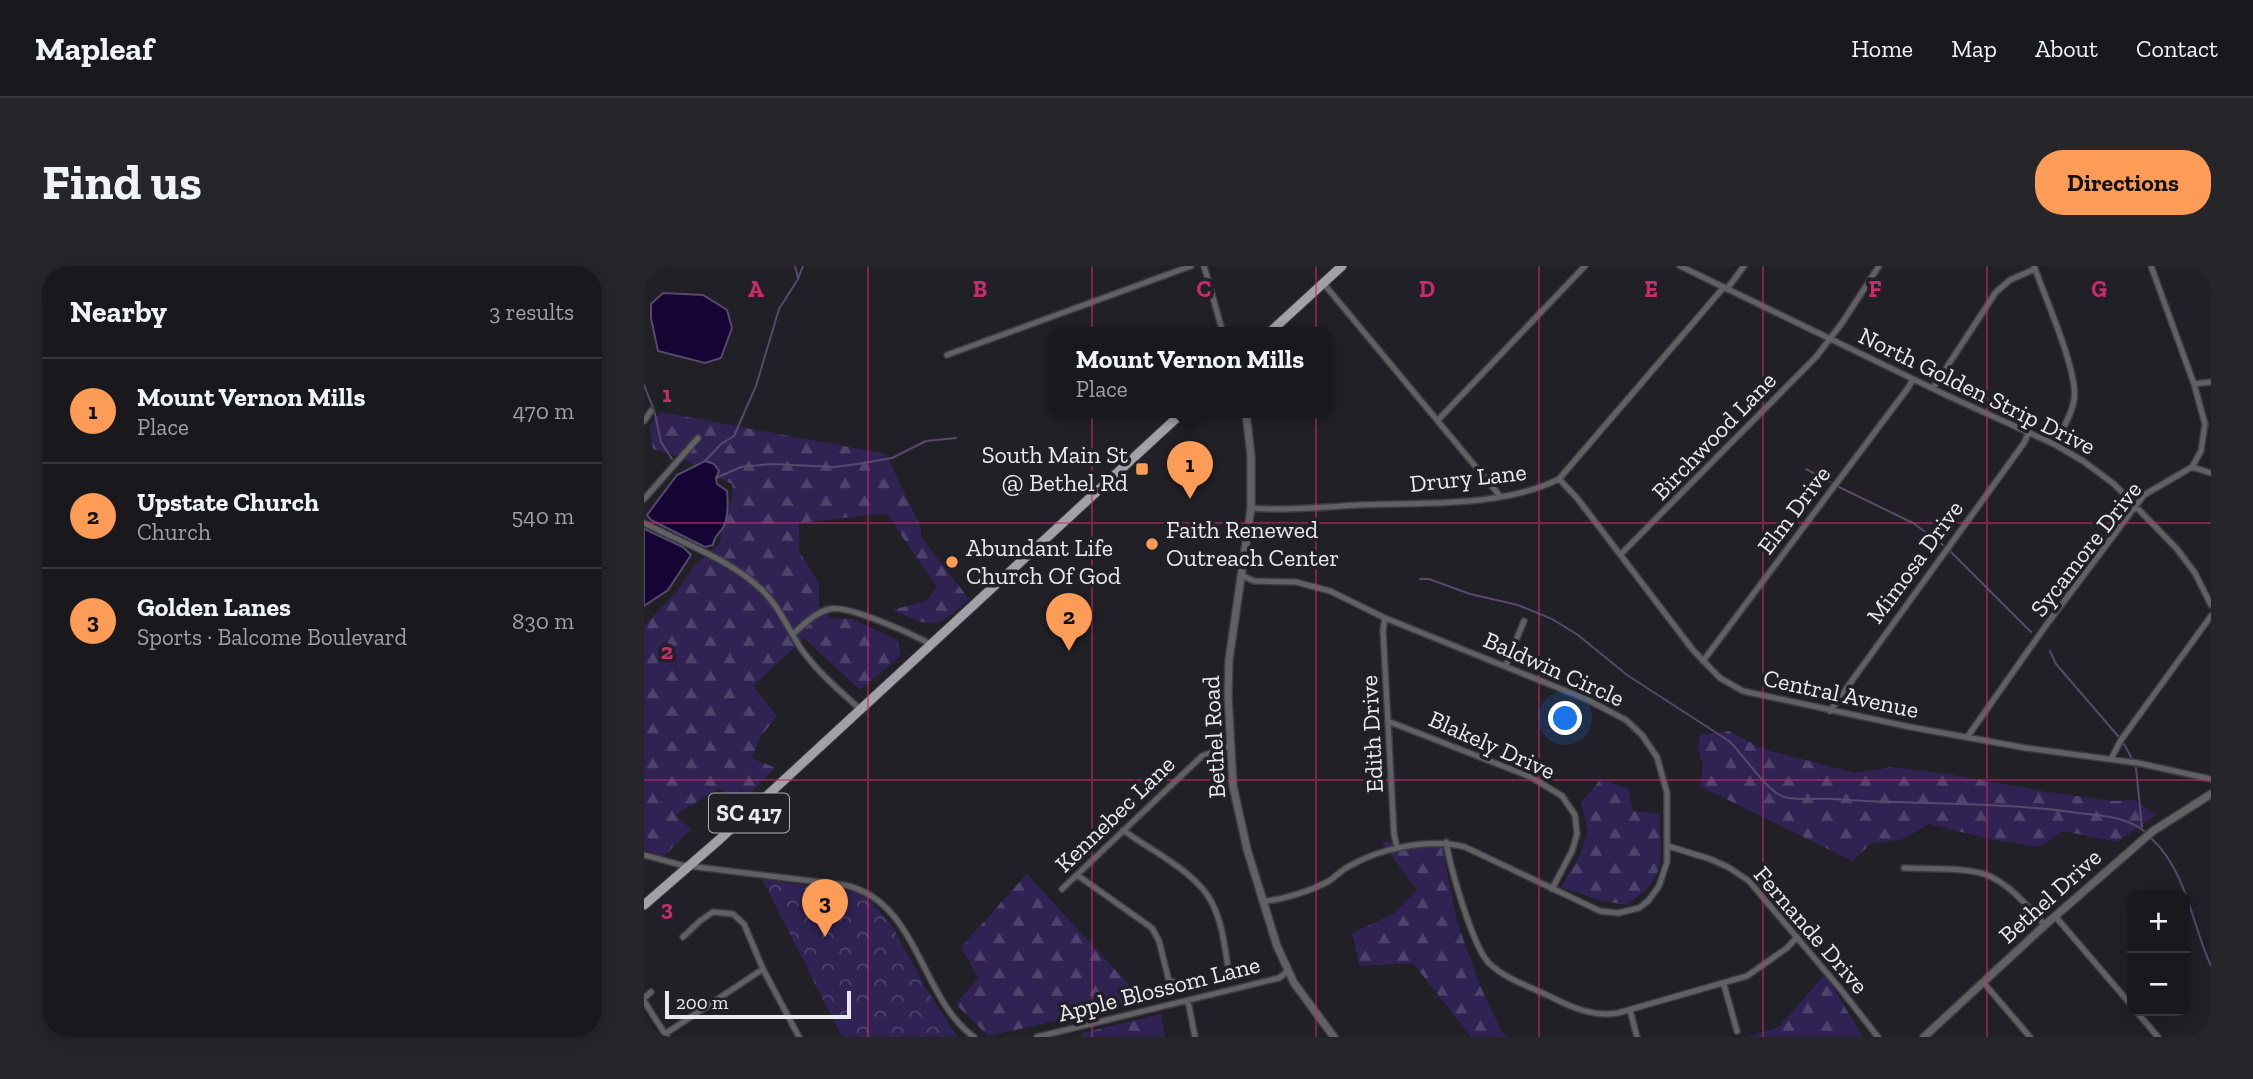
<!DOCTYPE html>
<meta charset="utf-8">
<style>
body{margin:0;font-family:"Zilla Slab",serif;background:#262529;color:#f1f3f6}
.controls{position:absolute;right:21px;bottom:21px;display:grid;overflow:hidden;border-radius:14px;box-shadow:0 4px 18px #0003}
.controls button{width:63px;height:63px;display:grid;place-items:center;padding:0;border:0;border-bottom:2px solid #37373b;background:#19181c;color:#f1f3f6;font:35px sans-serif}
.scale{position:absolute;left:21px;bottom:18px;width:186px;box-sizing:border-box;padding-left:7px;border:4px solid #eae9ee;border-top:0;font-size:19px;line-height:24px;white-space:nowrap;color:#eae9ee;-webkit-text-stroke:5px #212026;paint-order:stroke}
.you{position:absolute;left:922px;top:453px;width:24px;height:24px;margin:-18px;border:5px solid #fff;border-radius:50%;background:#1a73e8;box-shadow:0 0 0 10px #1a73e833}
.badge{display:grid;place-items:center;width:46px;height:46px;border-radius:50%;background:#fd9c56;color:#111;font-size:23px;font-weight:700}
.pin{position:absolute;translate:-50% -58px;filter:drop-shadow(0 2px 4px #0008)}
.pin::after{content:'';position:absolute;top:37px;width:24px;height:21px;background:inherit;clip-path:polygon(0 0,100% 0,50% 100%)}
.popup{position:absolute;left:404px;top:61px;width:284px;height:91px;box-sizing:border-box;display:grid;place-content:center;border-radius:14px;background:#19181c;filter:drop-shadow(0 2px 5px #0005);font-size:23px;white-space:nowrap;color:#9fa0a3}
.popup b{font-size:26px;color:#f1f3f6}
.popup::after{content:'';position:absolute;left:50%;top:100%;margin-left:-14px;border:14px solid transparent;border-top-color:#19181c}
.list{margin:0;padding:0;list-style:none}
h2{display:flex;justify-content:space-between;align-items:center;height:91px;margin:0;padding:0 28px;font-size:30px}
h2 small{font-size:23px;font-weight:400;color:#9fa0a3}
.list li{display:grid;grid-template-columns:46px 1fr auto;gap:21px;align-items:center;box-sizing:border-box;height:105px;padding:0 28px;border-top:2px solid #37373b}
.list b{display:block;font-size:26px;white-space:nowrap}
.list p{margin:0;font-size:23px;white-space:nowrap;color:#9fa0a3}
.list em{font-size:23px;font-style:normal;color:#9fa0a3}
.map{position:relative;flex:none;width:1567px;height:771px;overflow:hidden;border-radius:28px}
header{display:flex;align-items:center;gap:42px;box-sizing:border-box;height:98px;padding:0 35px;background:#19181c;border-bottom:2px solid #37373b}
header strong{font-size:33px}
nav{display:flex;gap:38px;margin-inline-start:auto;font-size:24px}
.intro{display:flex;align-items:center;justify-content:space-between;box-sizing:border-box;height:168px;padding:0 42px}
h1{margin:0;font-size:49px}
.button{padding:18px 32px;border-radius:28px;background:#fd9c56;color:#111;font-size:24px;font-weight:700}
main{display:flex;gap:42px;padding:0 42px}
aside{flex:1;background:#19181c;border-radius:28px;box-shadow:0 4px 18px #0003}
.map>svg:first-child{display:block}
.forest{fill:url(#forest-firs)}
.park{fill:url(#park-crowns)}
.water{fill:#160534;stroke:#56496c;stroke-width:2}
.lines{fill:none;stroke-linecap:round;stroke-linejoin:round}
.stream{stroke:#56496c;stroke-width:2}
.minor-casing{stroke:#3d3c42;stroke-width:8}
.tertiary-casing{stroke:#3d3c42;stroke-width:10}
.primary-casing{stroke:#3d3c42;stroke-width:11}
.minor{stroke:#616164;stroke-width:5}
.tertiary{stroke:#616164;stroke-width:7}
.primary{stroke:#a2a1a8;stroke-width:9}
.grid{fill:none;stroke:#c62d6a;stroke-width:2;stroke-opacity:0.55}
.poi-dot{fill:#fd9c56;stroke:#212026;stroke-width:2.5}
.labels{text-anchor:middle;stroke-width:7;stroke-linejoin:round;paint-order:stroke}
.shield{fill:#212026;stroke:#aeadb2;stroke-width:2}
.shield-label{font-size:23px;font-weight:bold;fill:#eae9ee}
.street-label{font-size:24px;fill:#eae9ee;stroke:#212026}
.poi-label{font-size:24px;fill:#eae9ee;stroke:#212026;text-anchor:start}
.grid-label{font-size:23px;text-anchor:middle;font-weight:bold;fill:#c62d6a;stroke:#212026;stroke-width:7;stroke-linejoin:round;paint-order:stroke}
</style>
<header>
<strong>Mapleaf</strong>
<nav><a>Home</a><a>Map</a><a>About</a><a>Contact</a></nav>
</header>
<div class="intro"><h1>Find us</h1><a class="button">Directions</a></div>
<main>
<aside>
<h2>Nearby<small>3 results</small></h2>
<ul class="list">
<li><span class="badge">1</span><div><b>Mount Vernon Mills</b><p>Place</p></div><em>470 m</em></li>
<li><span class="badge">2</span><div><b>Upstate Church</b><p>Church</p></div><em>540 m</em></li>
<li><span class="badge">3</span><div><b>Golden Lanes</b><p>Sports · Balcome Boulevard</p></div><em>830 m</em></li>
</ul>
</aside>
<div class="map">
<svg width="1567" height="771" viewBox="0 0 1567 771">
<defs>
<pattern id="forest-firs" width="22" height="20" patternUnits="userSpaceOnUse" patternTransform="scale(1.75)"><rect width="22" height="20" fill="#302354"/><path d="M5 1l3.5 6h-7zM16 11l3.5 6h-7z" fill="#4e436d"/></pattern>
<pattern id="park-crowns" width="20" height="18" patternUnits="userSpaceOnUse" patternTransform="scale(1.75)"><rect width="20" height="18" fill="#302354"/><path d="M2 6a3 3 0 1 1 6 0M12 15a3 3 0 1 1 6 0" fill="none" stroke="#4e436d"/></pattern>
</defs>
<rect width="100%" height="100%" fill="#212026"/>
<path class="forest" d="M17,146l225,42 35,74v9l48,62c-34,32 -35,29 -77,11l34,-9 11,-14 -51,-74 -87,10v28l20,33v23l12,11 21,1 46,21 2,16 -40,34 -56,-52 -51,48 24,30 -16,20 -9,22 23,10 -35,36 -20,-16 -45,27 16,14 -27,27 -20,-6v-224l34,-36 15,-23 26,-23 14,-49 -1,-11 -56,-28 -23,-7 -4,-23z
M1085,465l34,18 92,24 37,-6 62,8 94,17 64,9 22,-1 22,15 -39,27 -54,-11 -23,16 -46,-7 -65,-16 -26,15 -32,5 -19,17 -152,-75 3,-22 -5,-15 2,-14z
M956,514l28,8 5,23 27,3c-1,47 11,61 -34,91l-31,-6 -34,-12 19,-32 8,-24 -7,-28z
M737,575l61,6 15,75 24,66 21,44 5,5h-36l-58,-74 -53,3 -8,-33 41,-19 24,-24z
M383,608l114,124 -34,11 -119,27 -32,-32 22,-26 -17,-31z
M1181,708l38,63h-116l32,-10z
M517,748l4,23h-84l1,-4z"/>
<path class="park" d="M118,613l102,15 29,33 32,60 33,50h-116z"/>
<path class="water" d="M19,27l40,2 24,15 5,18 -11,30 -16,5 -47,-12 -7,-33v-14z
M61,195l9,3 5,7 -3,7 1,6 10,7c1,10 1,25 -3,35 -4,8 -10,9 -11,19l-8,2 -54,-27 -4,-5 30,-40z
M0,263l39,18 8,8 -23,35 -24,16z"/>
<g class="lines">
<path class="stream" d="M151,0l3,12
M0,119l10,25 7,32 11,17
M61,195l16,-17 13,-8 22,-50 23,-77 19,-30 5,-13
M1162,203l24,13
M72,212l25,-11 30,-3 64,3 23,-3 34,-6 34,-17 30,-3
M1195,221l74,36 30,22
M1307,286l80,80
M776,313h9l41,15 48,11 34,14 26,16 49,40 102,66c15,14 38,51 55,56 15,4 33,1 48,2 82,6 165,2 246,14 23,3 47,3 66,18
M1406,385l6,13 62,72
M1480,478l7,13
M1492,502l6,59
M1508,573c35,33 40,86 59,127"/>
<g class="minor-casing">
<path id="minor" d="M560,0l19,67
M1036,0l266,129 108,49 29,17 31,23 63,65 18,24 16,32
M1390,0c10,29 45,107 40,134 -3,16 -12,31 -20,44
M680,18l176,212
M1083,23l17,-23
M303,89l244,-89
M1550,118l17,-2
M1289,122l63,-96 14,-12 25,-11
M794,154l147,-154
M0,155l7,-10
M1548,201l19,6
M915,213l18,19 116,152 27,28 23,13 167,36 116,21 112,15 73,16
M0,233l54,-61
M607,242c35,3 72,-1 107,-3 64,-3 143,3 201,-26l165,-192
M0,257c39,20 85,36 117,66 18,17 26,38 39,58 16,24 39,43 60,62
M977,288l195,-197 26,-34 37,-57
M599,310l11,5 42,1 34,9 55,27 201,81 40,21 16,15 15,22 10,36v69l-8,24 -11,15 -9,7 -21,5 -18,-2 -135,-64c-37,-9 -86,1 -119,21 -6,4 -11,9 -17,13 -16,9 -49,20 -67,20
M741,352l-2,12 11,204 3,14
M149,368c11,-10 23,-22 37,-25 19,-4 82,25 100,35
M1059,395l205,-273 5,-9
M862,399l18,-44
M1186,445l194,-268 4,-9
M746,456l141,55 31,19 13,19 2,19 -5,17 -20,38
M1324,470l79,-112 97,-129 48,-28 9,-16 4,-27 -11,-40 -43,-118
M1467,493l10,-19 90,-124
M479,564c28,21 74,42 89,73 11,21 13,47 17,70
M802,576c4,24 27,106 43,121 16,16 42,24 62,34 22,11 42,20 67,16l129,-37 40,-28 10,-11
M1024,580l42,13 18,8 21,14 89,105 40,51
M0,589l37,10 163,20c74,15 76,113 130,152
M1260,602c24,1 61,-1 83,7 24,10 41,32 58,50
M433,609l75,53 7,13 10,40 15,2
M418,623l140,-133 28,-10
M1411,650l77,90
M39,671l17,-16 13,-9 20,2 11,10 19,45 36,68
M1339,716l47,55
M1080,719l13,46
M0,732l7,-6
M0,735l23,36
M544,735l7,36
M986,744l7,27
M1492,745l22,26
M21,768l98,-65
M393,771l242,-59 9,-7"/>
</g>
<g class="tertiary-casing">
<path id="tertiary" d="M602,147l5,43v52l-22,152 -1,35 5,91 14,63 30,97 17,37 40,54
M1280,771l121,-112 108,-94 58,-37"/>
</g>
<g class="primary-casing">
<path id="primary" d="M625,67l73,-67
M0,639l76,-66 462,-426"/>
</g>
<use href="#minor" class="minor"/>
<use href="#tertiary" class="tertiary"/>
<use href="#primary" class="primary"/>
</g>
<path class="grid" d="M224,0v771M448,0v771M672,0v771M895,0v771M1119,0v771M1343,0v771M0,257h1567M0,514h1567"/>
<g class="poi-dot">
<rect x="491" y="196" width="14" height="14" rx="3.5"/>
<circle cx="508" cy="278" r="7"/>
<circle cx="308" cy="296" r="7"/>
</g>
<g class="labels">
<rect class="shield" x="65" y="527.5" width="80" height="39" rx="5"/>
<g class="shield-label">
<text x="105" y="555">SC 417</text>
</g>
<g class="street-label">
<text transform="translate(1333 125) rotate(26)" y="8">North Golden Strip Drive</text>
<text transform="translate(1070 170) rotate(-46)" y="8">Birchwood Lane</text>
<text transform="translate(824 212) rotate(-6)" y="8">Drury Lane</text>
<text transform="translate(1150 244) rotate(-53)" y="8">Elm Drive</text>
<text transform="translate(1442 283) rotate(-52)" y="8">Sycamore Drive</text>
<text transform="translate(1271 296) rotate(-54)" y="8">Mimosa Drive</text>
<text transform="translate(910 403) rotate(24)" y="8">Baldwin Circle</text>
<text transform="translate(1197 428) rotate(12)" y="8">Central Avenue</text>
<text transform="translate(728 468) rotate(-93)" y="8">Edith Drive</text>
<text transform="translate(570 471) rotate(-93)" y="8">Bethel Road</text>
<text transform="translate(848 479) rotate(24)" y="8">Blakely Drive</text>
<text transform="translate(471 548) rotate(-44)" y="8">Kennebec Lane</text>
<text transform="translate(1406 630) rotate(-42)" y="8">Bethel Drive</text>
<text transform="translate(1167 664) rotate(49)" y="8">Fernande Drive</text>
<text transform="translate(515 723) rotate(-14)" y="8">Apple Blossom Lane</text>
</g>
<g class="poi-label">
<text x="484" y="197" text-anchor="end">South Main St<tspan x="484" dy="28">@ Bethel Rd</tspan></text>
<text x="522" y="272">Faith Renewed<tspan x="522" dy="28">Outreach Center</tspan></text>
<text x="322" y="290">Abundant Life<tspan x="322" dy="28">Church Of God</tspan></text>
</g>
</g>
<g class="grid-label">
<text x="112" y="31">A</text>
<text x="336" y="31">B</text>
<text x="560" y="31">C</text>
<text x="783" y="31">D</text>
<text x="1007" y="31">E</text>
<text x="1231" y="31">F</text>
<text x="1455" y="31">G</text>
<text x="23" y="136">1</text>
<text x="23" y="393">2</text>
<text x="23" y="650">3</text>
</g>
</svg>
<div class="controls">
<button>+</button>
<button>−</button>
</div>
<div class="scale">200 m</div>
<div class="you"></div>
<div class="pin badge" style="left:546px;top:233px">1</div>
<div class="popup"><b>Mount Vernon Mills</b>Place</div>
<div class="pin badge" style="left:425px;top:385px">2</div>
<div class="pin badge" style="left:181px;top:671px">3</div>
</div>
</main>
